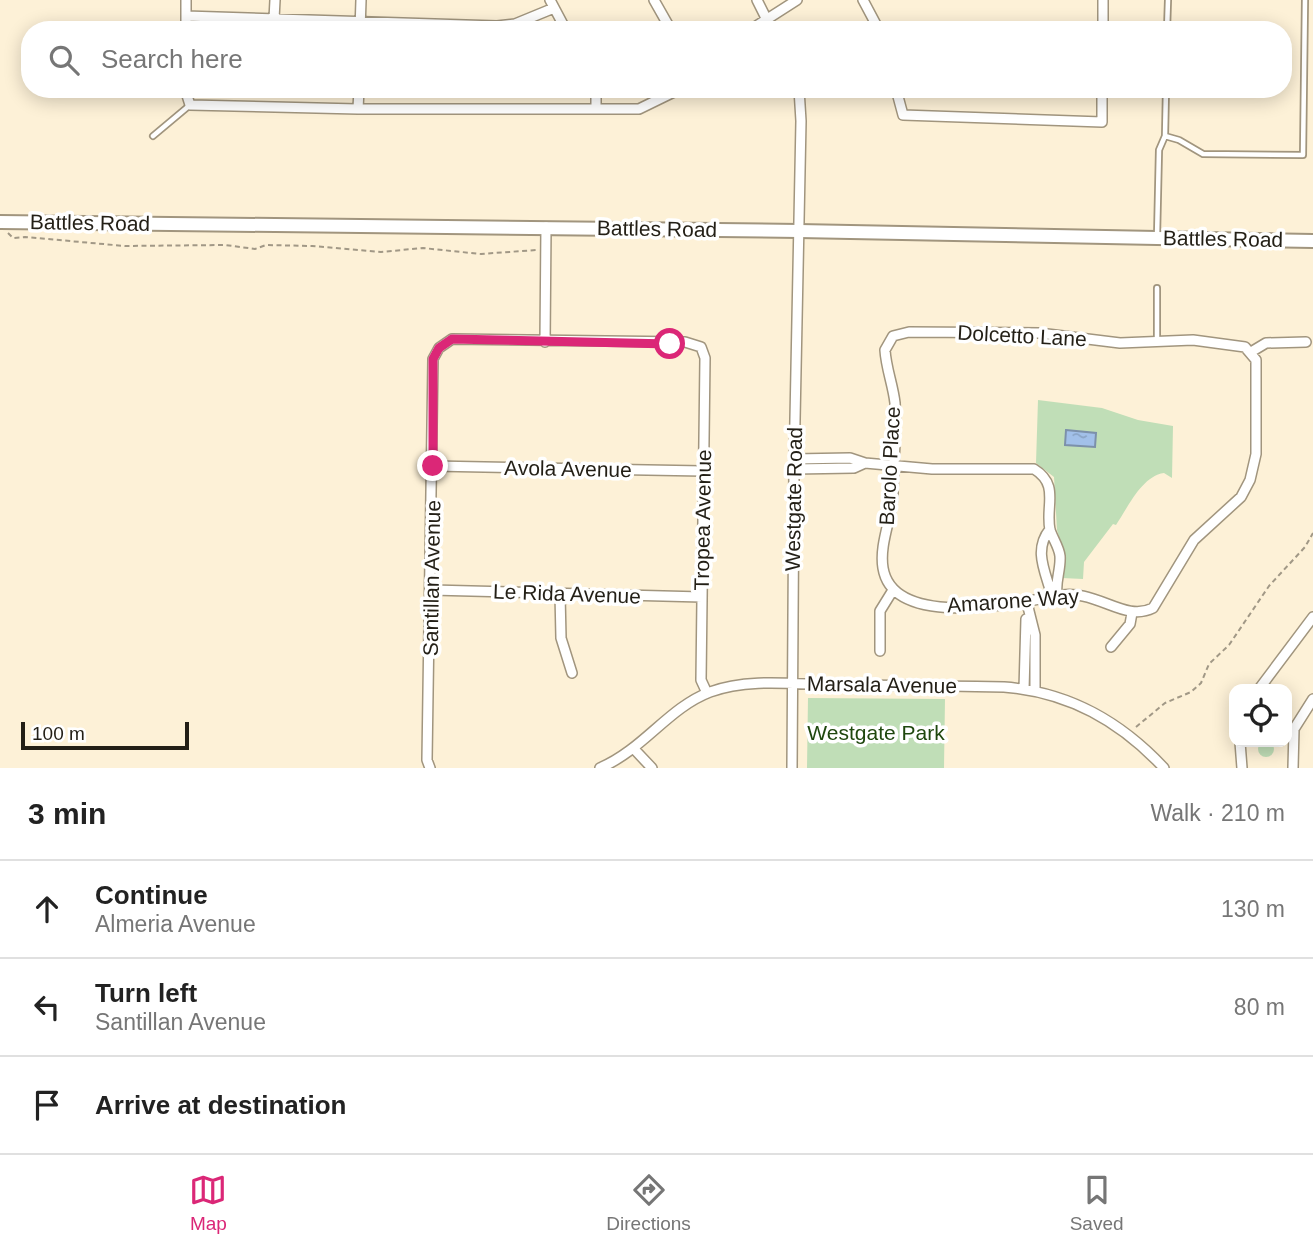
<!DOCTYPE html>
<meta charset="utf-8">
<style>
body{margin:0;font-family:Arial,sans-serif;background:#f2f2f2;color:#222}
.controls{position:absolute;right:21px;bottom:21px;display:grid;overflow:hidden;border-radius:14px;box-shadow:0 4px 18px #0003}
.controls button{width:63px;height:63px;display:grid;place-items:center;padding:0;border:0;border-bottom:2px solid #e0e0e0;background:#fff;color:#222;font:35px sans-serif}
.scale{position:absolute;left:21px;bottom:18px;width:168px;box-sizing:border-box;padding-left:7px;border:4px solid #231f16;border-top:0;font-size:19px;line-height:24px;white-space:nowrap;color:#231f16;-webkit-text-stroke:5px #fff;paint-order:stroke}
.stop{position:absolute;width:21px;height:21px;margin:-16px;border:5px solid #db2777;border-radius:50%;background:#fff}
.stop.end{background:#db2777;border-color:#fff;box-shadow:0 2px 7px #0008}
.list{margin:0;padding:0;list-style:none}
h2{display:flex;justify-content:space-between;align-items:center;height:91px;margin:0;padding:0 28px;font-size:30px}
h2 small{font-size:23px;font-weight:400;color:#767676}
.list li{display:grid;grid-template-columns:46px 1fr auto;gap:21px;align-items:center;box-sizing:border-box;height:98px;padding:0 28px;border-top:2px solid #e0e0e0}
.list b{display:block;font-size:26px;white-space:nowrap}
.list p{margin:0;font-size:23px;white-space:nowrap;color:#767676}
.list em{font-size:23px;font-style:normal;color:#767676}
.icon{flex:none;width:38px;height:38px;fill:none;stroke:currentColor;stroke-width:2;stroke-linecap:round;stroke-linejoin:round}
.map{position:relative;flex:none;width:1313px;height:768px;overflow:hidden}
.search{position:absolute;background:#fff;box-shadow:0 4px 18px #0003;left:21px;right:21px;top:21px;height:77px;display:flex;align-items:center;gap:18px;box-sizing:border-box;padding:0 24px;border-radius:28px;color:#767676;font-size:26px}
.sheet{height:385px;background:#fff}
nav{display:flex;justify-content:space-around;align-items:center;box-sizing:border-box;height:98px;border-top:2px solid #e0e0e0;background:#fff;font-size:19px;color:#767676}
nav a{display:grid;justify-items:center;gap:4px}
nav .on{color:#db2777}
.map>svg:first-child{display:block}
.park{fill:#c0deb7}
.water{fill:url(#water-ripples);stroke:#7c90aa;stroke-width:2}
.lines{fill:none;stroke-linecap:round;stroke-linejoin:round}
.lane-casing{stroke:#a1957e;stroke-width:8}
.street-casing{stroke:#a1957e;stroke-width:12}
.secondary-casing{stroke:#a1957e;stroke-width:16}
.path{stroke:#a19886;stroke-width:2;stroke-dasharray:5 3.5;stroke-linecap:butt}
.lane{stroke:#fff;stroke-width:4.5}
.street{stroke:#fff;stroke-width:9}
.secondary{stroke:#fff;stroke-width:12}
.route{stroke:#db2777;stroke-width:9}
.labels{text-anchor:middle;stroke-width:7;stroke-linejoin:round;paint-order:stroke}
.street-label{font-size:21px;fill:#231f16;stroke:#fff}
.park-label{font-size:21px;fill:#1f470e;stroke:#fff}
</style>
<div class="map">
<svg width="1313" height="768" viewBox="0 0 1313 768">
<defs>
<pattern id="water-ripples" width="26" height="14" patternUnits="userSpaceOnUse" patternTransform="scale(1.75)"><rect width="26" height="14" fill="#a2c0e9"/><path d="M2 4q2-2 4 0t4 0M15 11q2-2 4 0t4 0" fill="none" stroke="#8ba5c7"/></pattern>
</defs>
<rect width="100%" height="100%" fill="#fdf1d7"/>
<path class="park" d="M1038,400l64,8 36,12 35,6 -1,52 -8,-5c-22,3 -36,34 -48,52l-3,-1 -29,38 -1,17 -21,-1 2,-23 -7,-25 -3,-53 -18,-14z
M808,698l137,1 -1,69h-137z
M1258 749a8 8 0 1 1 16 0a8 8 0 1 1-16 0Z"/>
<path class="water" d="M1066,430l30,3 -1,14 -30,-2z"/>
<g class="lines">
<g class="lane-casing">
<path id="lane" d="M1167,30l1,-30
M153,136l37,-31
M1165,136l14,4 24,14 100,1 2,-155
M1157,237l2,-87 6,-14 1,-47
M1157,288v52"/>
</g>
<g class="street-casing">
<path id="street" d="M550,0l16,30
M654,0l17,30
M757,0l15,30
M863,0l16,30
M186,16l311,10 18,-2 39,-16
M274,19l1,-19
M186,30v-30
M360,30l1,-30
M750,30l47,-30
M1103,30v-30
M185,89l5,16 168,4h281l41,-20
M596,89v20
M896,89l7,26 199,7v-33
M358,109l1,-20
M909,332l130,1 81,10 73,-3 52,7 11,13v94l-6,26 -9,17 -47,43 -41,68c-30,15 -57,-21 -97,-12 -42,8 -163,33 -173,-28 -4,-24 9,-50 10,-74 0,-30 4,-61 2,-91 -2,-18 -9,-35 -10,-53l8,-14z
M545,342l1,-115
M1251,352l15,-9 40,-1
M794,459l56,-1 15,5 67,6h102c26,16 11,37 16,61 3,9 9,17 10,26 1,14 -5,25 -3,39
M433,466l270,5
M794,469l60,-1 11,-5
M1050,529c-18,22 -3,45 2,68
M432,590l270,7
M560,594l1,44 11,35
M1027,603l8,32v56
M1111,647l19,-23 2,-11
M880,651v-40l13,-21
M1024,689l2,-70
M1259,689l54,-72
M1240,742l2,26
M635,750l17,18
M430,768l-3,-8 6,-401 6,-11 13,-9 233,3 16,5 4,11 -4,322 6,13
M600,768c44,-19 68,-60 110,-76 37,-14 83,-8 122,-7 58,0 115,1 172,2 65,5 116,34 160,81
M792,768l2,-299 7,-348 -2,-32
M1293,768l1,-39 19,-30"/>
</g>
<g class="secondary-casing">
<path id="secondary" d="M0,222l799,9 514,10"/>
</g>
<path class="path" d="M8,233l5,5 12,-1 100,9 100,-1 30,4 11,-4 46,1 69,6 42,-4 58,6 55,-4
M1136,727l29,-24 26,-11 10,-9 8,-19 20,-19 40,-59 36,-39 8,-14"/>
<use href="#lane" class="lane"/>
<use href="#street" class="street"/>
<use href="#secondary" class="secondary"/>
</g>
<g class="lines">
<path class="route" d="M433,466v-107l6,-11 13,-9 218,5"/>
</g>
<g class="labels">
<g class="street-label">
<text transform="translate(90 223) rotate(1)" y="7">Battles Road</text>
<text transform="translate(657 229) rotate(1)" y="7">Battles Road</text>
<text transform="translate(1223 239) rotate(1)" y="7">Battles Road</text>
<text transform="translate(1022 336) rotate(3)" y="7">Dolcetto Lane</text>
<text transform="translate(890 466) rotate(-87)" y="7">Barolo Place</text>
<text transform="translate(568 469) rotate(1)" y="7">Avola Avenue</text>
<text transform="translate(794 499) rotate(-89)" y="7">Westgate Road</text>
<text transform="translate(703 520) rotate(-89)" y="7">Tropea Avenue</text>
<text transform="translate(432 578) rotate(-89)" y="7">Santillan Avenue</text>
<text transform="translate(567 594) rotate(2)" y="7">Le Rida Avenue</text>
<text transform="translate(1013 601) rotate(-4)" y="7">Amarone Way</text>
<text transform="translate(882 685) rotate(1)" y="7">Marsala Avenue</text>
</g>
<g class="park-label">
<text x="876" y="740">Westgate Park</text>
</g>
</g>
</svg>
<div class="controls">
<button><svg class="icon" aria-label="locate" viewBox="0 0 24 24"><circle cx="12" cy="12" r="6"/><path d="M12 2v4M12 18v4M2 12h4M18 12h4"/></svg></button>
</div>
<div class="scale">100 m</div>
<div class="stop" style="left:670px;top:344px"></div>
<div class="stop end" style="left:433px;top:466px"></div>
<div class="search"><svg class="icon" aria-label="search" viewBox="0 0 24 24"><circle cx="10" cy="10" r="6"/><path d="M15 15l6 6"/></svg>Search here</div>
</div>
<section class="sheet">
<h2>3 min<small>Walk · 210 m</small></h2>
<ul class="list">
<li><svg class="icon" aria-label="ahead" viewBox="0 0 24 24"><path d="M12 20V5M6 11l6-6 6 6"/></svg><div><b>Continue</b><p>Almeria Avenue</p></div><em>130 m</em></li>
<li><svg class="icon" aria-label="left" viewBox="0 0 24 24"><path d="M17 20v-9H6M10 6l-5 5 5 5"/></svg><div><b>Turn left</b><p>Santillan Avenue</p></div><em>80 m</em></li>
<li><svg class="icon" aria-label="arrive" viewBox="0 0 24 24"><path d="M6 21V4h12l-3 4 3 4H6"/></svg><div><b>Arrive at destination</b></div></li>
</ul>
</section>
<nav>
<a class="on"><svg class="icon" aria-label="map" viewBox="0 0 24 24"><path d="M3 6l6-2 6 2 6-2v14l-6 2-6-2-6 2zM9 4v14M15 6v14"/></svg>Map</a>
<a><svg class="icon" aria-label="directions" viewBox="0 0 24 24"><path d="M12 3l9 9-9 9-9-9zM9 14v-3h6M13 9l2 2-2 2"/></svg>Directions</a>
<a><svg class="icon" aria-label="saved" viewBox="0 0 24 24"><path d="M7 4h10v16l-5-4-5 4z"/></svg>Saved</a>
</nav>
